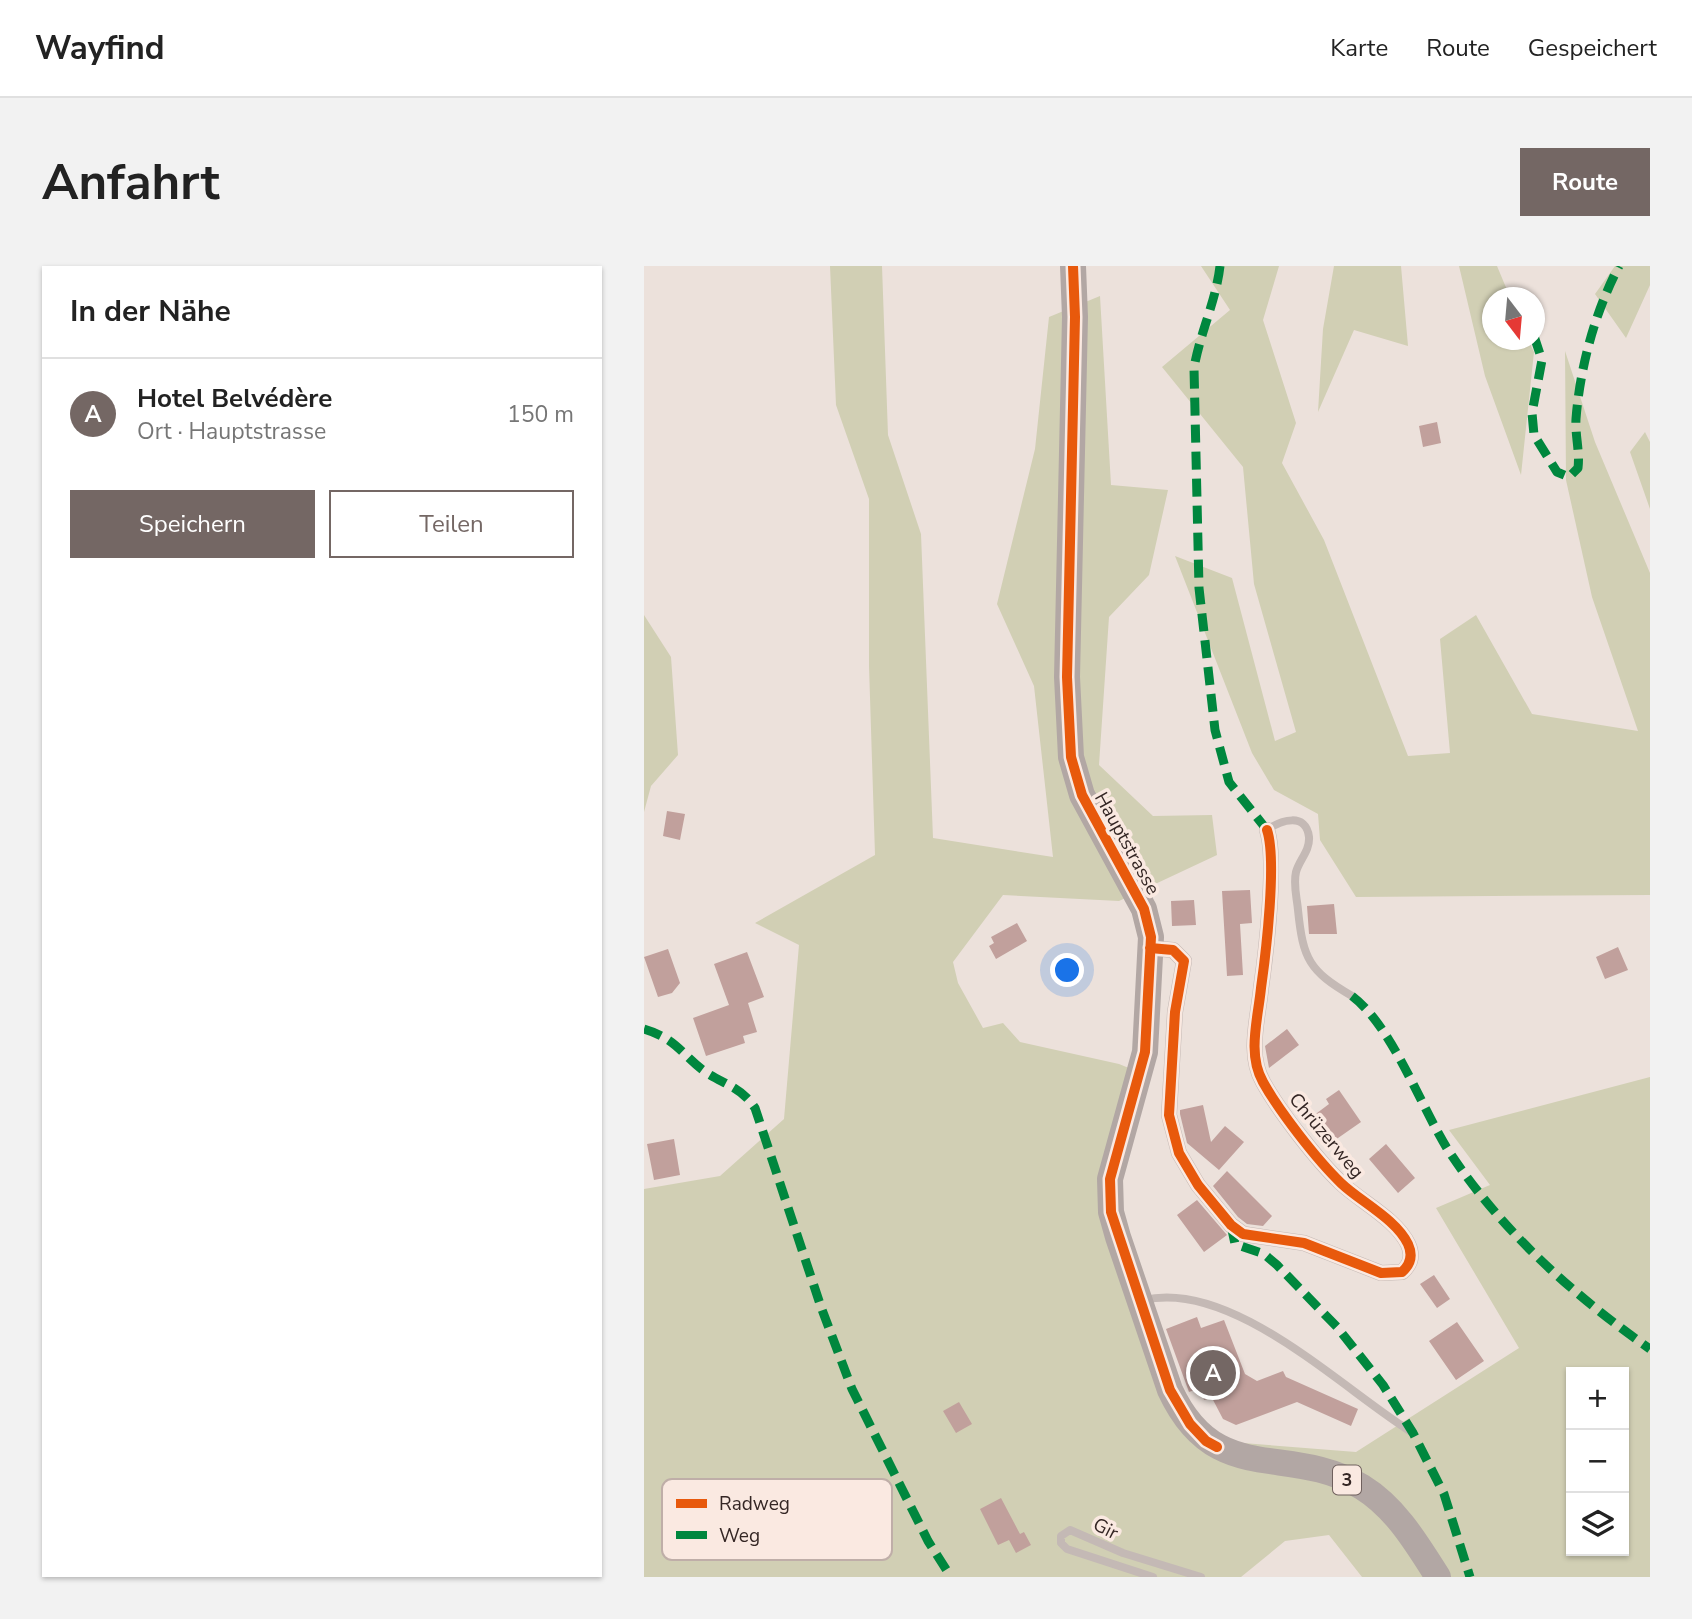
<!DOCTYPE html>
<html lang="de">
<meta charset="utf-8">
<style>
body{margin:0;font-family:"Nunito Sans",sans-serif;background:#f2f2f2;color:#222}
.controls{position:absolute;right:21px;bottom:21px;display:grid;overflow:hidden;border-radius:0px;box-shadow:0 2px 5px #0004}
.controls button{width:63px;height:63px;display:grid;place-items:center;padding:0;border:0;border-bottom:2px solid #e0e0e0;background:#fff;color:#222;font:35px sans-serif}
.compass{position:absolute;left:838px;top:21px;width:63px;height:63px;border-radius:50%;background:#fff;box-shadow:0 2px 5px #0004;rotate:164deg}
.you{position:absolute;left:424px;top:705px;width:24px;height:24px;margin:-18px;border:5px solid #fff;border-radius:50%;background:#1a73e8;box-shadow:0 0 0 10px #1a73e833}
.badge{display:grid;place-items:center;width:46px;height:46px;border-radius:50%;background:#746764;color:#fff;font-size:23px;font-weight:700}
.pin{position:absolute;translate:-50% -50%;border:4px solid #fff;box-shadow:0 2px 7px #0006}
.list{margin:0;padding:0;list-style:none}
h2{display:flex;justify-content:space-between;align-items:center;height:91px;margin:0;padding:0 28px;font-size:30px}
h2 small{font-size:23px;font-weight:400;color:#767676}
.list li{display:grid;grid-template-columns:46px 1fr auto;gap:21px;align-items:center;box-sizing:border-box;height:112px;padding:0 28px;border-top:2px solid #e0e0e0}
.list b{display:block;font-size:26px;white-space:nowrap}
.list p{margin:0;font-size:23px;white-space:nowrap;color:#767676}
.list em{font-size:23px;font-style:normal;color:#767676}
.actions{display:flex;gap:14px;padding:21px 28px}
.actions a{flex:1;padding:16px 0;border:2px solid #746764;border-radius:0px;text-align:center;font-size:24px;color:#746764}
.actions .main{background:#746764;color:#fff}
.icon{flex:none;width:38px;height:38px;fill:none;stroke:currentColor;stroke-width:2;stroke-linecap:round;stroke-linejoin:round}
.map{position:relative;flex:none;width:1006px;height:1311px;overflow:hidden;border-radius:0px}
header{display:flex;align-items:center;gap:42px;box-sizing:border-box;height:98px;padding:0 35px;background:#fff;border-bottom:2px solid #e0e0e0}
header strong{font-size:33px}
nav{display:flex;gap:38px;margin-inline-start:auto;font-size:24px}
.intro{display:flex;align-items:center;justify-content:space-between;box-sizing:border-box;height:168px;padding:0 42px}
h1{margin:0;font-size:49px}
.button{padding:18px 32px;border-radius:0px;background:#746764;color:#fff;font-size:24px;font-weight:700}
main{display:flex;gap:42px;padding:0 42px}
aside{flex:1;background:#fff;border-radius:0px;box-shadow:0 2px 5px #0004}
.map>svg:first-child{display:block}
.green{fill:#d1cfb4;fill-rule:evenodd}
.building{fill:#c1a09c}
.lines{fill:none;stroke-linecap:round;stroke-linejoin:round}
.service{stroke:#c4b9b5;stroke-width:8}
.minor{stroke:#c4b9b5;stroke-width:16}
.primary{stroke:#b2a7a4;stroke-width:26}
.quiet{stroke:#00873e;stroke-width:9;stroke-dasharray:18 9;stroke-linecap:butt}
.cycleway-casing{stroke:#fae9e1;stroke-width:15}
.cycleway{stroke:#e8590c;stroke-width:10}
.labels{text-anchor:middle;stroke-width:7;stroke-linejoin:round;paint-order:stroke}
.shield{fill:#fae9e1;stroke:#6f605d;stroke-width:2}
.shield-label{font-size:18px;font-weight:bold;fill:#342624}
.street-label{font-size:19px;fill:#342624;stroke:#fae9e1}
.key{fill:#fae9e1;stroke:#bfaea8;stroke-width:2}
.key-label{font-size:19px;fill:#342624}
</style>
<header>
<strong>Wayfind</strong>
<nav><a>Karte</a><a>Route</a><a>Gespeichert</a></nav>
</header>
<div class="intro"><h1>Anfahrt</h1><a class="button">Route</a></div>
<main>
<aside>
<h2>In der Nähe<small></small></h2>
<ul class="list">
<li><span class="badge">A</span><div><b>Hotel Belvédère</b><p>Ort · Hauptstrasse</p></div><em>150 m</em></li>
</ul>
<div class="actions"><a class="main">Speichern</a><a>Teilen</a></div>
</aside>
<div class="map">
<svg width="1006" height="1311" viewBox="0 0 1006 1311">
<rect width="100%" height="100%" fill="#ece1db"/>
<path class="green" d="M186,0h52l6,169 33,99 12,304 120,19 -19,-171 -37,-82 38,-155 14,-132 51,-21 11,189 57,5 -19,85 -40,42 -10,148 54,51 59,-1 5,40 -98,46 -116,-6 -50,67 5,21 25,45 20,-5 17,19 99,22 32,13 -34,110 56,207 44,47 139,11 163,-104 -83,-140 54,-23 -41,-55 201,-53v500h-288l-33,-42 -44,6 -44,36h-597v-388l76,-13 64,-57 15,-174 -44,-22 120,-68 -6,-189v-167l-33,-94zM927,1106h53v179h-53z
M557,0h78l-16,54 33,103 -14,40 42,77 84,216 42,-3 -10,-114 36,-24 56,99 106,17 -46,-134 -26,-117 -1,-129 30,91 55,131v322l-294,2 -36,-57 -2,-26 -44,-24 -22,-37 -77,-197 57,22 43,163 21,-9 -42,-148 -11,-117 -81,-100 68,-57z
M690,0h67l7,80 -54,-16 -36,82 5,-83z
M815,0h38l13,31 -18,1v42h36l6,12 -13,123 -36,-99z
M971,0h35v19l-24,53 -31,-44z
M1001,166l5,10v67l-20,-57z
M0,349l27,42 7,98 -27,31 -7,26z"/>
<path class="building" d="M793,156l4,21 -18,4 -4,-21z
M23,545l18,3 -5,26 -17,-4z
M606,624l2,33 -12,1 3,51 -16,1 -5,-85z
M550,634l2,25 -24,1 -1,-25z
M690,638l3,30h-28l-2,-28z
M373,657l10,18 -31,18 -7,-13 5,-3 -3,-6z
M974,681l10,23 -23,9 -9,-22z
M24,683l12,34 -8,10 -14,4 -14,-40z
M103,686l17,45 -16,6 9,29 -14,4 2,7 -39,13 -13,-38 36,-13 -15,-41z
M643,763l12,16 -30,23 -4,-22z
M695,824l22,32 -33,23 -19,-26 20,-15 -3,-5z
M559,839l8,37 14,-16 19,16 -25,28 -32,-27 -7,-29v-4z
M30,873l6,36 -26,5 -7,-36z
M742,878l29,34 -17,15 -29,-34z
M583,905l45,45 -9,10 -16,-2 -9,-7 -25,-31z
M553,934l30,35 -23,17 -27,-37z
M790,1009l16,24 -13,9 -17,-24z
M553,1051l4,11 23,-8 21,54 12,7 26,-10 3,6 72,32 -7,17 -54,-24 -61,23 -13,-6 -11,-21 -8,2 -4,-12 -11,4 -23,-63z
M813,1056l27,39 -28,19 -27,-39z
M315,1136l13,22 -16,9 -13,-22z
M357,1232l19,36 -2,1 6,-3 7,13 -15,8 -7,-13 -11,5 -18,-36z"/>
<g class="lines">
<path class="service" d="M623,564c14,-10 39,-18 42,7 1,14 -10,23 -13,35 -3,13 1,26 2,38 5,49 11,61 54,86
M500,1034c88,-21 198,89 269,133
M509,1311l-86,-28 -6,-6v-7l9,-6 53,23 78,24"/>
<path class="minor" d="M506,682l23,2 11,11 -9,51 -6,103 10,38 19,32 33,40 12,9 61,9 77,30 21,-1c9,-8 11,-17 6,-28 -12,-25 -47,-42 -67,-61 -24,-23 -62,-72 -78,-101 -16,-28 -5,-63 -2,-94 5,-35 16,-128 6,-158"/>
<path class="primary" d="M429,0l2,51 -8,360 4,80 11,38 62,114 7,28 -6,115 -35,127 1,33 7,25 52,153c46,99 117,52 192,97 34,21 55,57 76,90"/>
<path class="quiet" d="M576,0c-4,35 -20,67 -26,102l5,220 16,142 14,52 38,48
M870,24l3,8
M890,70l8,24 -10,53 2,22 23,37 12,5 9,-9c2,-16 -3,-33 -2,-49 4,-52 19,-107 43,-153
M708,730c41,31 69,112 98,157 52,78 123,142 200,196
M0,763c34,10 38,27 63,44 19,12 35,15 48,35l66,199 31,82 76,152 23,36
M587,959l4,19 29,10 13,11 60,62 46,58 30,48 31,61 26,83"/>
<g class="cycleway-casing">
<path id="cycleway" d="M429,0l2,51 -8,360 4,80 11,38 62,114 7,28 -6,115 -35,127 1,33 59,178 20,34 16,17 11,6
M506,682l23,2 11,11 -9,51 -6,103 10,38 19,32 33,40 12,9 61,9 77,30 21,-1c9,-8 11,-17 6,-28 -12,-25 -47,-42 -67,-61 -24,-23 -62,-72 -78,-101 -16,-28 -5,-63 -2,-94 5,-35 16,-128 6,-158"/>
</g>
<use href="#cycleway" class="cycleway"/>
</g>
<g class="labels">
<rect class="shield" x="689" y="1199.5" width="28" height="29" rx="5"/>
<g class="shield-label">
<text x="703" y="1220">3</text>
</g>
<g class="street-label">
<text transform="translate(484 577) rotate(61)" y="7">Hauptstrasse</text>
<text transform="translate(683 869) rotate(50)" y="7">Chrüzerweg</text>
<text transform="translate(462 1262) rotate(27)" y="7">Gir</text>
</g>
</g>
<rect x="18" y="1213" width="230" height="81" rx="10" class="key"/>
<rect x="32" y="1233" width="31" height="9" fill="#e8590c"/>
<rect x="32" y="1265" width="31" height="8" fill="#00873e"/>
<g class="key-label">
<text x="75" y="1244">Radweg</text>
<text x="75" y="1276">Weg</text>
</g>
</svg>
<div class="controls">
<button>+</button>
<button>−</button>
<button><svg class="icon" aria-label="layers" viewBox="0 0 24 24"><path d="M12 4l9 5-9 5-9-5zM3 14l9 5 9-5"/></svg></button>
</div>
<svg class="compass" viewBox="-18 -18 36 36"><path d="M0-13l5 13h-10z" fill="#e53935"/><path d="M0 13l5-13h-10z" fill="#767676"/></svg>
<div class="you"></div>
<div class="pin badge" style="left:569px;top:1107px">A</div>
</div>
</main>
